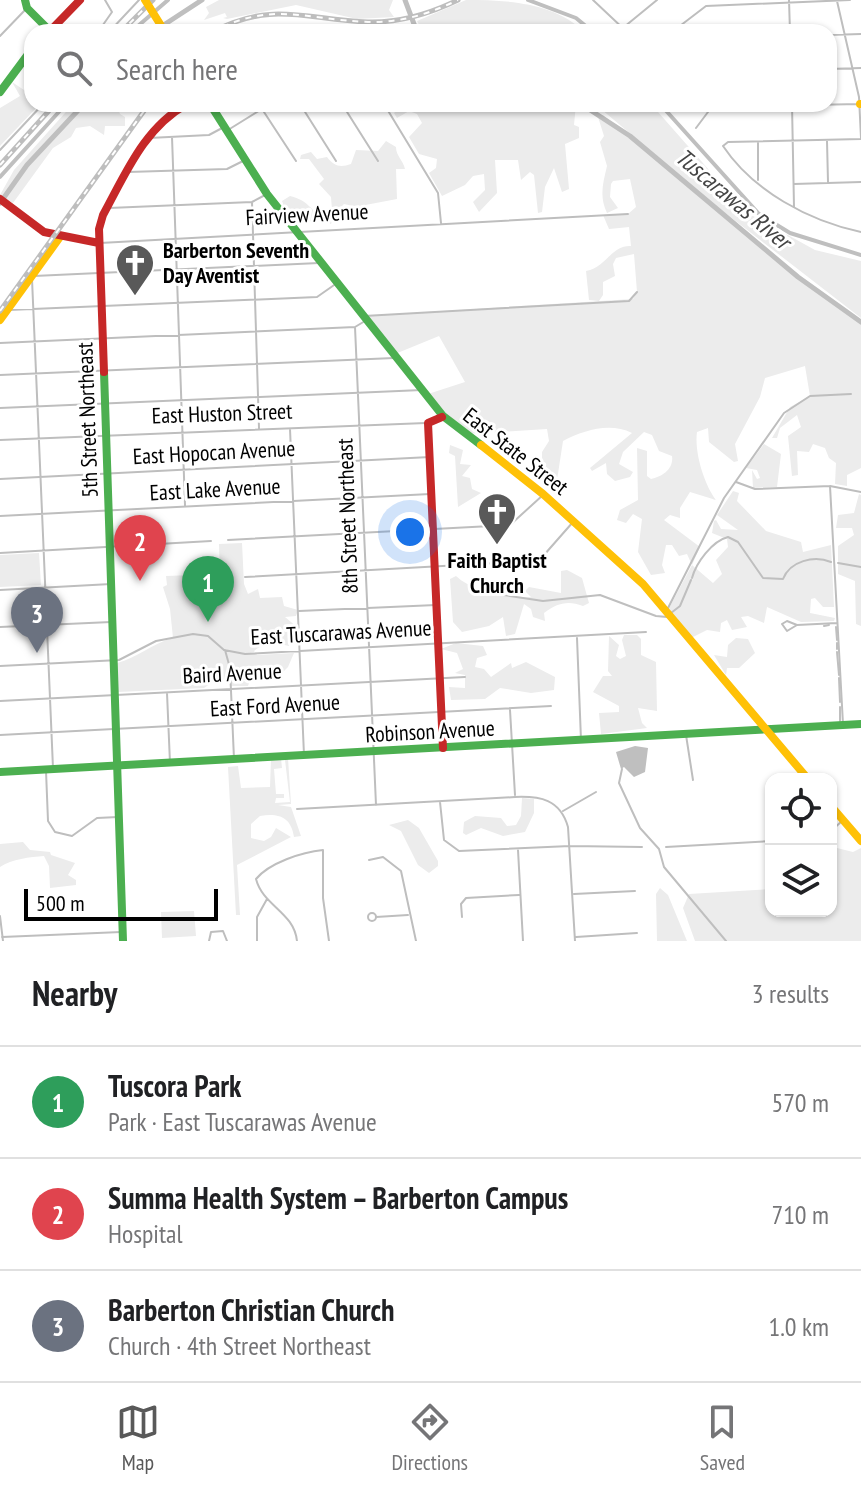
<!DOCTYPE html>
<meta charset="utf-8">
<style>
body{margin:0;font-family:"PT Sans Narrow",sans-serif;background:#f6f6f6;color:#202124}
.controls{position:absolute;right:24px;bottom:24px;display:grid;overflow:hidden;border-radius:16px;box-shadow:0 2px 6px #0004}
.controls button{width:72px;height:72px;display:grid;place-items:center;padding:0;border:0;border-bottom:2px solid #e0e0e0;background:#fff;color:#202124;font:40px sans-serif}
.scale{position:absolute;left:24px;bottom:20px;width:194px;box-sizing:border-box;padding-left:8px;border:4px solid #000;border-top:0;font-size:22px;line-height:28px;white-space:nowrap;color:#000;-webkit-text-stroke:6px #fff;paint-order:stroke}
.you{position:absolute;left:410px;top:532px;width:28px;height:28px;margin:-20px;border:6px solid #fff;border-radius:50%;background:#1a73e8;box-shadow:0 0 0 12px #1a73e833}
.badge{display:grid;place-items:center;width:52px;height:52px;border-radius:50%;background:#595959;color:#fff;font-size:26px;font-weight:700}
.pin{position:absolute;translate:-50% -66px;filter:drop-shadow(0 2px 4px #0008)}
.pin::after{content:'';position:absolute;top:42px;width:28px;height:24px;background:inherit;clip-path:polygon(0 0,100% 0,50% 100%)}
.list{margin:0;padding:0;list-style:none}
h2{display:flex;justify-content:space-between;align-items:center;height:104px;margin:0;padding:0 32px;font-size:34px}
h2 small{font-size:26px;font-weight:400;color:#757577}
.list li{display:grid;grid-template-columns:52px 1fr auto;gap:24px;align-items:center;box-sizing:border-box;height:112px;padding:0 32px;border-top:2px solid #e0e0e0}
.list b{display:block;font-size:30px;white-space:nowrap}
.list p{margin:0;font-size:26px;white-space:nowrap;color:#757577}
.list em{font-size:26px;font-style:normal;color:#757577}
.icon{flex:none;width:44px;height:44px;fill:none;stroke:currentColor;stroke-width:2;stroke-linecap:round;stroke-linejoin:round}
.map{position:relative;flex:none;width:861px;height:941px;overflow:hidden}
.search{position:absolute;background:#fff;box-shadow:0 2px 6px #0004;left:24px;right:24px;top:24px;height:88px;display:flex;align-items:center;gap:20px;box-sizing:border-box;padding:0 28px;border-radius:24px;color:#757577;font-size:30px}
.sheet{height:440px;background:#fff}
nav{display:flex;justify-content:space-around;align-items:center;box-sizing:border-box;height:112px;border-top:2px solid #e0e0e0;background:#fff;font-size:22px;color:#757577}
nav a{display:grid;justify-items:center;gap:4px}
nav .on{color:#595959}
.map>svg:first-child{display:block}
.green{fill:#ececec}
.water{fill:#bfbfbf}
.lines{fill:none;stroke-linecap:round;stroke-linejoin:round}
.stream{stroke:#bfbfbf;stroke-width:2}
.canal{stroke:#bfbfbf;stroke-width:4}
.river{stroke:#bfbfbf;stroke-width:5}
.street{stroke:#bebebe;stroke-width:2}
.fast{stroke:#4caf50;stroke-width:8}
.slow{stroke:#ffc107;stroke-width:8}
.jam{stroke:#c62828;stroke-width:8}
.rail-casing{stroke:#bebebe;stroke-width:5}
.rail{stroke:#fff;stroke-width:2;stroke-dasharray:6;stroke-linecap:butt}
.slow-bridge{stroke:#ffc107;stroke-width:8}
.labels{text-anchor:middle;stroke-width:6;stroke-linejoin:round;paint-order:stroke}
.street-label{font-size:22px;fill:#000;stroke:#fff}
.poi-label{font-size:22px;font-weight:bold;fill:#000;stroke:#fff;text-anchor:start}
.water-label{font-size:24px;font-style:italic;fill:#444;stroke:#fff}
</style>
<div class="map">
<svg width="861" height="941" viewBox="0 0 861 941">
<rect width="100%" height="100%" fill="#fff"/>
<path class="green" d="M219,0h174l-4,10 5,7 -37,2 -61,-14 -69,14 -4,-1 4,-1 -2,-4 -21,7 5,-7 -3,-6z
M466,0c41,0 87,2 119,32h-162l-6,-11z
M32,69v35h8l-40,42v-38l20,-12 -8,-14 15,10z
M73,104h43l4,10 5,3v9h-20l-1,9 -14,-9 -14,2 -5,9 -18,11 -40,55 -13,-8 14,-25z
M404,104h172l-2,21 5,2v11l-14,6 4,45 -7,3 -8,-24 -9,19 -3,25 -4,1 -4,-38 -4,-3 -9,8 -3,-20h-23l2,33 -18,19 -6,-10 12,-12 -1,-16 -11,2 -8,9 -23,11 -13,-23 7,-5 1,-9 -18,-5 -10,-17 13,-14 -5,-9 -8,-3 -12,7 -3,-5z
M595,104h56l95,108 69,38 46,11v57l-146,-113z
M603,115l195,162 63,45v146l-14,7v11l-12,-2 1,-21 -7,-5 -4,-10 -12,-4 -4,8 -12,-1 1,24 -6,1 -4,-40 13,-9 -4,-12 -17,13 -3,10h-5l18,-31 20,-11 -5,-30 -40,12 -5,19 -25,47 3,17 -4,1 -25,-20 -1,-14 -11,4c-3,21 8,54 19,68l-26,-8 -10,16v10l-10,-3 -6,5 36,27 -8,18 21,18 9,-9 -6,-14 12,-13 -1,-8 -15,-6 2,-12 2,-1 5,9 17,1 -21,-15 16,-24 6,2 -2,8 29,30 35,11 2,10 28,-7 3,62h-11l-8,-9 -4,1 -1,14 25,5 -1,3 -33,1 -34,-15 -3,16 -16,-7 -7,1 6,10 -15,3 -5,-10 -6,3 -1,9 -13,-2 -16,8 -23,-28 24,-45 -5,-11 -8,2 -7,-11h-6l-4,20 3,8 -14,2 -13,-23 4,-33 -9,-5 -7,9 -9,-3 3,-10 18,-10 -1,-52 10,3v25l4,3c11,-2 23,-10 21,-23l-13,-5 -7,-16 -8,-3 -21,20 -4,12 14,8 -3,5 -15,4 -8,-7 -1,-11 -14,8 -2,-3 42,-35c-22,-11 -48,-3 -69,8l-6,39 -15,-17v-11l7,-11 -2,-12 -82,5 -37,-40 37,-12 -26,-46 -44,18 -32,-38 270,-17 4,-7 -3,-38 -18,4 -3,6 2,12 -12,6v13l-4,6 -10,-1 -3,-29c20,-3 25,-26 45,-25l-2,-19 -20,2 -6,-14 25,-1 8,-7 -6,-28 -17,2 -2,3 -1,13 8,11 -11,5c-8,-17 -4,-30 0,-47l-7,-24 4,-6 -6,-19z
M386,141l10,6c0,9 7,13 9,22h-9l1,30 -37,7v9l-7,-9 -9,-2 -10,10 -3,10 -11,-6 -14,5 -2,-8 -20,-9 -2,-5 8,-5c21,5 21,17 35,22l7,-8 -1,-13 -12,-13 5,-5 -15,-20h-9l1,-4 10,-3 6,7 10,-2c7,9 13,11 24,7l5,-14 22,1z
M764,444l17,10 -4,33 -24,1 -1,-18 5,9 3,-1 -3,-8 -11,-2z
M450,445l13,5 -3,14 11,1 -9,11 8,2 2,11 9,4 -23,14 -3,-51 -6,-3z
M859,494l2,1v131l-5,-2 -1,-43 -17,-7v-28l16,-11 -2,-7h-16l2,-13 16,-2z
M242,543l2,41 4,10 10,-5 2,9 22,-1 2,9 14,4 -2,6 -11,1 12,10 -8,19c-14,-3 -23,-5 -35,5l3,4 37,-2 -6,14 -14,14 -22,-7 -4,12h-18l-1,-7h-12l-13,9 -86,4 -1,-29c20,-5 34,-19 56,-25l-3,-29 -7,-22 4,-2 -1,-9 54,-2 -1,-30z
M39,553l2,32 -41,2v-32z
M567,570l15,8 7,25 -6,3c-15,-6 -26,-3 -39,7l1,8 -12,-4 -2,-8 -7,-5 -9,30 -9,2 -3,-19 -14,9 -27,6 -9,-10 -3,-43 6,-3c17,16 51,23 75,21l-6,-6 4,-4 32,6v-22z
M624,635h13l4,4v16l15,7 1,49 -19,-3 4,15 5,5 -46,6 -2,-21 20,-1v-6l-26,-14 10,-16h9l-4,-5 1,-35 10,9 -3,11 4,3 6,-3 -4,-16z
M736,638l12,1 7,14 -16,15h-12l-1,7 -12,-20 13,2 1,-12z
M456,643l27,3 4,9 -10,3 -2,9 9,2 7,8 20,-14 1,5 14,-6 29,15 -1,13 -23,3 -31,-5 -15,11 -34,1 -2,-13 16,1v-13l-10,-2 8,-4 -6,-16 -16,-4z
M281,758l1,10 -8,1 2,25h8v4h-8l-1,5 15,-1 -5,-42 3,-2 3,46 -13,1 13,2 10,29 -7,1c-3,-20 -15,-24 -34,-21l-9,8v14l13,3 7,-4 5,-9 15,9 -54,28 3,50h-4l-8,-148 10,-1 3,22 29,-1 1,-28z
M522,798l12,1v14l-9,19 -22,4 -22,-8 -15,7 -3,-2 1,-11 11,-6 26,2 6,8 9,-1 5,-9z
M408,820l11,8 19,33v5l-9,7 -11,-8 -17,-34 -12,-6z
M23,842l7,8 20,2 1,3 24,8 -7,12 8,5v5l-26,3 -1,-22 -5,-10c-14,1 -32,3 -44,11v-23z
M837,848l16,4 8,-4v93h-166l-12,-33 6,-14 82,-5v22h60v-61z
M660,888l8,7 19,46h-30l-1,-47z
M194,911l2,25 -34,2 -1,-26z"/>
<path class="water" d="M635,746l13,2 -3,24 -11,5 -10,-10 -3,2 -5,-17z"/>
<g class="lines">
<path class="stream" d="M838,563l23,4
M692,578c4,-15 20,-37 36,-41l10,5 25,36 20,1c7,-18 31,-24 48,-17
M470,590l73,11 57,-6 56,21 11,1
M671,613l9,-7 11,-26
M824,626l5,-1
M836,627l1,13
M837,643v6
M837,652l2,23
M839,678l1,24
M840,721v-14
M622,769l-3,14 21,45 19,21 5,18 62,74"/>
<path class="canal" d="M528,0l48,18 17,14
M131,32l37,-32
M660,104l99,110 31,19 71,22
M0,177l66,-73"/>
<path class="river" d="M405,0l12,32
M153,32l49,-32
M581,104l49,32 168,141 63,45
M0,203l27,-38 57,-61"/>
<path class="street" d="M593,0l34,32
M789,0l1,32
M837,1l22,96 2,41
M624,27l33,-27
M98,32l14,-20 -7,-12
M109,32l30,-32
M385,32l7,-4
M672,32l34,-26 144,-6
M829,35l32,-1
M0,36l26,-27
M829,69l32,-1
M300,104l36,57
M342,104l36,57
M384,104l54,89 3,30
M697,104l15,3 147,-3
M792,105l2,102
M262,109l34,52
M696,128l15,-20
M228,130l42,-26
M172,137l13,368
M149,138l60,-3 15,-8
M861,139l-133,3 -5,4c30,45 86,75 138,86
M827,141l1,41
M758,143v37
M0,150l43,-46
M128,172l99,-3 18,-9
M794,184l67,-2
M252,202l7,226
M109,208l143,-6 15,-8
M100,243l528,-29
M34,276l285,-13
M32,279l21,489
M9,310l308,-13 20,-14
M364,316l265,-15 8,-9
M355,327l21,478
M0,343l355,-16 10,-6
M0,375l394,-17
M0,408l422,-18
M290,429l14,326
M0,440l426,-17
M0,479l430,-22
M736,482l19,7 75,-3 31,6
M830,486l13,238
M0,516l430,-22
M228,540l282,-15 33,-30
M0,553l211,-12
M245,577l286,-16 13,-6 29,-33
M0,590l111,-6
M667,610l57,-112 60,-85 26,-17 41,-2
M299,611l137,-6
M797,625l-10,6 -5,-7 5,-3 10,4 40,-2
M0,627l111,-5
M577,638l4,102
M225,650l5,18 4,91
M0,666l119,-6 37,-19 37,-7 15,2 16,14 21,4 401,-22
M167,693l3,70
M0,701l465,-24
M510,710l5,85
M0,735l551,-29
M686,735l7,45
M46,771l2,50 7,11 17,4 25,-18 21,-1
M440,802l4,38 15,11 111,-5 72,1
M297,809l218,-12c25,-1 45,2 53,30l7,114
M563,811l33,-19
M831,831l11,-10
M666,847l105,-6
M518,850l5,91
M369,860l14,-3 18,14 15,70
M574,894l61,-3
M368 917a4 4 0 1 1 8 0a4 4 0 1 1-8 0Z
M0,916l3,25
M376,917l32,-2
M462,917l-1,-13 5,-6 53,-3
M2,937l119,-5
M576,937l61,-4
M209,941l2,-9 12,-1 4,10
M257,941v-24l10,-18
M297,941c-3,-29 -34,-35 -41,-62 13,-16 46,-27 67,-29v48l6,43"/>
<path class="fast" d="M25,0l2,8 23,23
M0,92l32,-43
M210,104l57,90 176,222 38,29
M104,372l19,569
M0,772l861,-48"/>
<path class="slow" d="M860,104h1
M0,320l60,-83
M481,445l62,49 100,90 165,195
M831,806l30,35"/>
<path class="jam" d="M49,32l31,-32
M0,199l44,33 55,11
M104,372l-5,-143 4,-14c23,-42 41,-87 84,-111
M442,417l-14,6 15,325"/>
<g class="rail-casing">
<path id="rail" d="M121,32l32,-32
M212,32c61,-32 94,-12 156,-10 32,1 61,-8 90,-22
M0,165l55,-61
M0,311l149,-207"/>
</g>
<use href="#rail" class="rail"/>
<path class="slow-bridge" d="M145,0l20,32"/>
</g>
<defs>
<g id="church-pin" transform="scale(2)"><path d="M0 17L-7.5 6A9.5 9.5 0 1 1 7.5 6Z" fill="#595959" stroke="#fff"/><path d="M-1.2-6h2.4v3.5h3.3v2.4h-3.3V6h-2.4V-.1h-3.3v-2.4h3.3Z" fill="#fff"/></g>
</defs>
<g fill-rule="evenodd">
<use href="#church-pin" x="135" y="263"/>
<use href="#church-pin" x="497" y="512"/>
</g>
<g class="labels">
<g class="street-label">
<text transform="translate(307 214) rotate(-3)" y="8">Fairview Avenue</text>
<text transform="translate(222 413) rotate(-2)" y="8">East Huston Street</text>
<text transform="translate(87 420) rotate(-92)" y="8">5th Street Northeast</text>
<text transform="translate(516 451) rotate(38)" y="8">East State Street</text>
<text transform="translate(214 452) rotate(-3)" y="8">East Hopocan Avenue</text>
<text transform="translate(215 489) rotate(-3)" y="8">East Lake Avenue</text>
<text transform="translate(347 516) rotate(-92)" y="8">8th Street Northeast</text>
<text transform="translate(341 632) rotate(-3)" y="8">East Tuscarawas Avenue</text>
<text transform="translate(232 673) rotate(-3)" y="8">Baird Avenue</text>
<text transform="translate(275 705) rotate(-3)" y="8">East Ford Avenue</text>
<text transform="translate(430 731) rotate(-3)" y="8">Robinson Avenue</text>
</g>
<g class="poi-label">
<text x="163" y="258">Barberton Seventh<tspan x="163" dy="25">Day Aventist</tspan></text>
<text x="497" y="568" text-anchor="middle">Faith Baptist<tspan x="497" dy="25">Church</tspan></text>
</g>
<g class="water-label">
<text transform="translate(733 199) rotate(40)" y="8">Tuscarawas River</text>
</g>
</g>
</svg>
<div class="controls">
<button><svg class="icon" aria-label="locate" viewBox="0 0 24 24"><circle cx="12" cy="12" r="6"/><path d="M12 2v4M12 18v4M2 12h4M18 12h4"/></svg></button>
<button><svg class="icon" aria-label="layers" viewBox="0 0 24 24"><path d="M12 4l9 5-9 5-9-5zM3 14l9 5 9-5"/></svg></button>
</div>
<div class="scale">500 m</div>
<div class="you"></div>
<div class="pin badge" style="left:208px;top:622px;background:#2e9e5b">1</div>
<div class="pin badge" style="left:140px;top:581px;background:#e0444e">2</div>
<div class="pin badge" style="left:37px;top:653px;background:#6b7280">3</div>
<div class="search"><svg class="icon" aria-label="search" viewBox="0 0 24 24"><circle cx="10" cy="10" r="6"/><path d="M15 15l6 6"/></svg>Search here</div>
</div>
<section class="sheet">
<h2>Nearby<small>3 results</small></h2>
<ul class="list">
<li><span class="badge" style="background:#2e9e5b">1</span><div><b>Tuscora Park</b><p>Park · East Tuscarawas Avenue</p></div><em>570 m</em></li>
<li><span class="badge" style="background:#e0444e">2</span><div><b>Summa Health System – Barberton Campus</b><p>Hospital</p></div><em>710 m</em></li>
<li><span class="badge" style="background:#6b7280">3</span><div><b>Barberton Christian Church</b><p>Church · 4th Street Northeast</p></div><em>1.0 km</em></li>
</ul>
</section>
<nav>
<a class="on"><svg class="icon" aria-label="map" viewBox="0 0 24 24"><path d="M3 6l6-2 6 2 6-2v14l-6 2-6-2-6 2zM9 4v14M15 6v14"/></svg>Map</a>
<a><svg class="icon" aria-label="directions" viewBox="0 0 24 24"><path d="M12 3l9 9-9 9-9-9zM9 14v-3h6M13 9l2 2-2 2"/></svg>Directions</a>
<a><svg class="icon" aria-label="saved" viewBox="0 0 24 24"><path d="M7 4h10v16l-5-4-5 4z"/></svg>Saved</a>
</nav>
